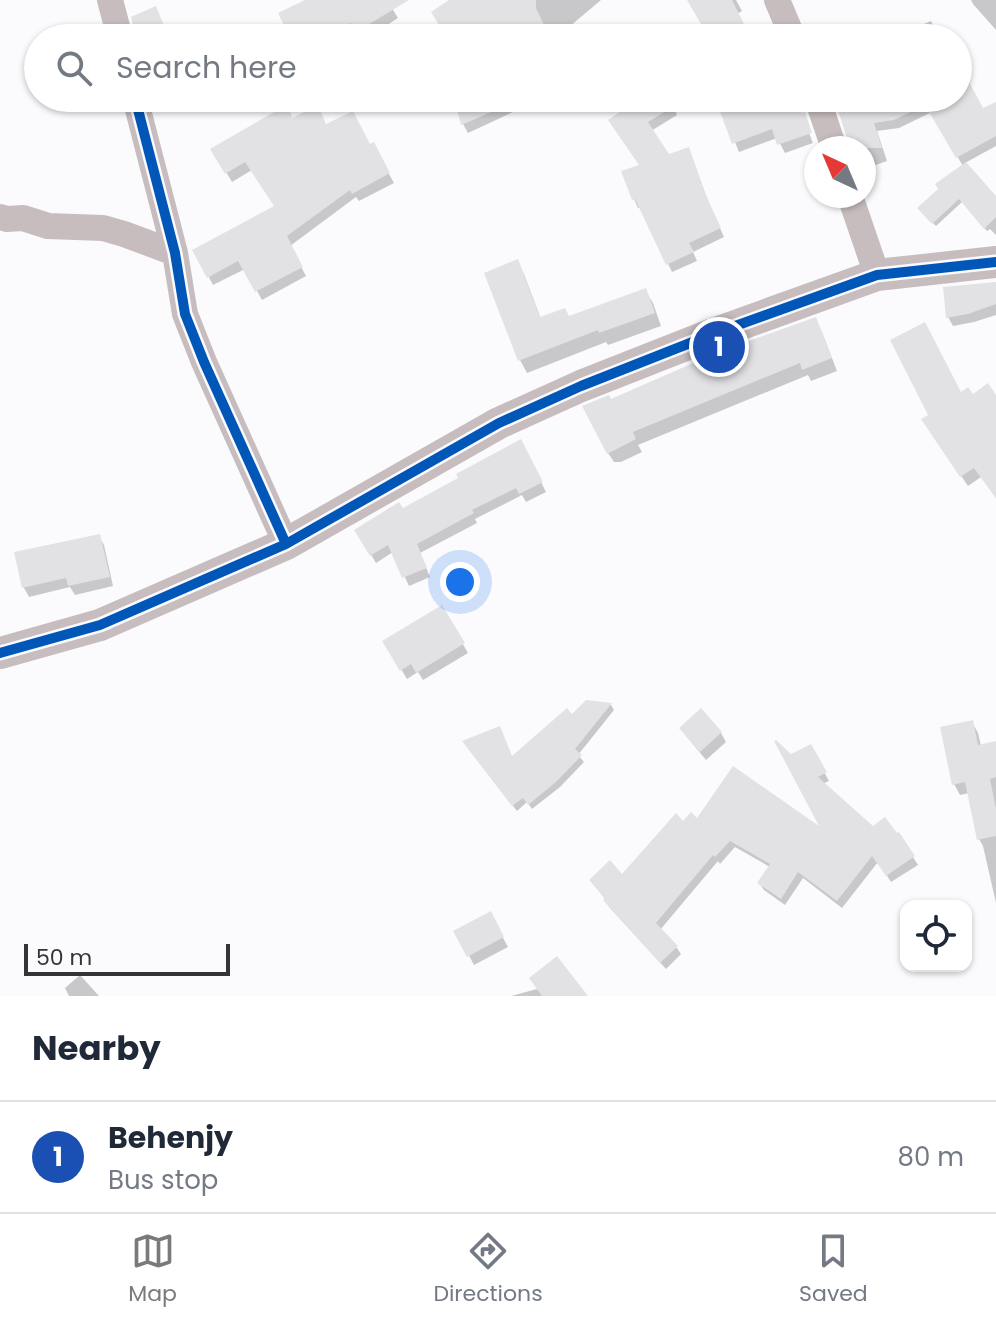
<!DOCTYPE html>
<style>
body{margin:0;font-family:Poppins,sans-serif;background:#f6f6f7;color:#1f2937}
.controls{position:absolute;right:24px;bottom:24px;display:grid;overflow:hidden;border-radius:16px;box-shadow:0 2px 6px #0004}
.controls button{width:72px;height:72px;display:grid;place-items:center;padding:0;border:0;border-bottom:2px solid #e0e1e3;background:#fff;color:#1f2937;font:40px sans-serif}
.compass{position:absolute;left:804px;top:136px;width:72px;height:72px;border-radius:50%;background:#fff;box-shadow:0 2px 6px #0004;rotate:316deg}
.scale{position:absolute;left:24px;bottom:20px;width:206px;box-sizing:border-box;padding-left:8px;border:4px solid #353537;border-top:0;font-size:22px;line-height:28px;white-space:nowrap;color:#353537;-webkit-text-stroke:6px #fafaff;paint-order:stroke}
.you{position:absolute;left:460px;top:582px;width:28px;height:28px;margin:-20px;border:6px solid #fff;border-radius:50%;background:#1a73e8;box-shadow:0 0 0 12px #1a73e833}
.badge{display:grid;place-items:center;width:52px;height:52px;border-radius:50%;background:#7a7a7d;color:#fff;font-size:26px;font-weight:700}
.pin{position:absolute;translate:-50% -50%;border:4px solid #fff;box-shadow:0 2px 8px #0006}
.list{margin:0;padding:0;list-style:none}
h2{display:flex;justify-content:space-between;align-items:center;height:104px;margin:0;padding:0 32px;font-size:34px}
h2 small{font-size:26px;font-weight:400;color:#747a83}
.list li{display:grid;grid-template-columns:52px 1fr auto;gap:24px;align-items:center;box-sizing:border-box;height:112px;padding:0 32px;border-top:2px solid #e0e1e3}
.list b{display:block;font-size:30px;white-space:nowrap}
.list p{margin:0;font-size:26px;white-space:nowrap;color:#747a83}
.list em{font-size:26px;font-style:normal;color:#747a83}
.icon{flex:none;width:44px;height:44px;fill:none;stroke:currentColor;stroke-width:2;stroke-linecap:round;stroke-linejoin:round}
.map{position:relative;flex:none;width:996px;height:996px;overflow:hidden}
.search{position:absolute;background:#fff;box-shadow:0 2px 6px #0004;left:24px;right:24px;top:24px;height:88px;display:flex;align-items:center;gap:20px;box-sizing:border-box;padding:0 28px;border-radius:44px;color:#747a83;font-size:30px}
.sheet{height:216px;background:#fff}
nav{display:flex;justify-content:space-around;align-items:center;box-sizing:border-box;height:112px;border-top:2px solid #e0e1e3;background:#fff;font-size:22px;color:#747a83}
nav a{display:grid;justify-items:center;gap:4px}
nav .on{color:#7a7a7d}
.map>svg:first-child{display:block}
.shadow{fill:#0003}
.building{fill:#e2e2e5}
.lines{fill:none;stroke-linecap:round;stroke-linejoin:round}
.minor{stroke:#c7bdbf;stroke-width:26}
.tertiary{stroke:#c7bdbf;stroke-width:32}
.cycleway-casing{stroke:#fafaff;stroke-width:15}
.cycleway{stroke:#0057b8;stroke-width:10}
</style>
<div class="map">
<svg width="996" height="996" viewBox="0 0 996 996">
<rect width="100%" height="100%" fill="#fbfbfe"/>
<path class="shadow" d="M310,0h77l11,18 -31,20h-5l-5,-7 -15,7h-50z
M454,0h147l-45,38h-107z
M689,0h47l6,11 -5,3z
M971,0h25v30l-23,-26z
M931,21l8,17h-36l-2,-4z
M958,65l25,46 13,1v34l-31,17 31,36v36l-6,-6 -3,2 -25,-29 -26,24 -14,-14 42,-44 -32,-56 -33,16 -22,3 10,30 -23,8v-21h-13v-5l-15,-45h22v3l5,-3h95z
M196,98h37v3l-31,7z
M456,98h87l-75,35 -5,-9z
M643,98h28l6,17 -26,16 17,25 24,1 17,47 15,33 -31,15 4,9 -25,11 -31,-65 -3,1 -4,-9 7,-33z
M717,98h78l18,45 -28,10 -8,-15 -38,14z
M287,106l6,14 33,6 44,21 3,-2 21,38 -35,18 -3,-4 -66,49 16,30 -44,24 -17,-31 -32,16 -18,-34 81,-44 -24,-37 -20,12 -19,-32z
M517,262l7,12 17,45 28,-1 76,-28 8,13 8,23 -53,19 -2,-3 -79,31 -7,-13z
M996,286v29l-22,7 -21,4 -5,-9z
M815,320l7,12 15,39 -26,10 -3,-6 -170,70 4,7 -21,10h-7l-8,-12 4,-48z
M961,395l35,4v99l-15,-21 -13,9 -38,-56z
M525,450l21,42 -20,10 -4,-7 -47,24 2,4 -57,30 10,24 -21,9 -16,-34 -17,11 -19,-32z
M99,536l5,9 9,41 -38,9 -5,-8 -41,10 -5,-9 -7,-34z
M442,608l26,45 -45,27 -5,-8 -11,7 -22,-37z
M586,702l25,3 3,5 -36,45 6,7 -24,25 -28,22 -5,-7 -10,9 -49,-63 44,11 60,-42z
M972,722l6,11 3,13 15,-3v160l-13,-57 -4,-7 -10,-46 -9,2 -6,-11z
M681,728l40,5 5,9 -20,18 -19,-23z
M810,746l19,35 -7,3 51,44 23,8 2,-2 20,31 -27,17 -13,-20 -36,46 -39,-30 -18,27 -21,-15 -5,-7 11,-16 -35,-20 -15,17 -2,-3 -58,69 16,17 5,7 -15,15 -56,-61 -4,-8 -15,-19 32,-4 60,-54 14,-2 127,12 -33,-77z
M490,914l18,33 -34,18 -18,-34z
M80,975l19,21h-30l-4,-8z
M537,989l47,7h-73z"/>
<path class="building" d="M305,0h104l-53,32 -5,-9 -32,15h-29l-12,-25z
M449,0h87v8l14,30h-103l-16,-26z
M687,0h45l19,38h-42z
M156,6l13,32h-33l-5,-21z
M958,61l25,47 13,-6v34l-40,22 -31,-53 -31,15 -20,3 8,25h-32l-13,-41 52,-9h69z
M454,98h70l-63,27z
M640,98h47l-39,24 21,32 20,-7 16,46 16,35 -32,15 5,9 -28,13 -31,-66 -3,1 -11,-29 18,-6 -31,-45z
M715,98h81l6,15 3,-1 7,21 -35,12 -5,-16 -40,15z
M288,104l4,14 26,-13 8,19 27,-13 17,33 4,-2 16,31 -38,21 -2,-4 -63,46 16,31 -48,25 -17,-31 -31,17 -15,-28 82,-44 -29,-44 -20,12 -15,-25z
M966,162l30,34v21l-12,12 -25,-30 -27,25 -15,-16 21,-19 -3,-5z
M518,259l22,58 25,-9 4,8 77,-28 9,25 -56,20 -1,-3 -80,31 -34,-88z
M996,282v22l-28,10 -22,4 -3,-31z
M816,317l16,41 -30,12 -2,-7 -167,69 3,7 -29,15 -25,-48 27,-11 2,4 112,-49z
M925,322l36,70 7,-5 5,7 15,-11 8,12v103l-22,-30 -14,9 -39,-58 7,-4 -38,-75z
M521,439l22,43 -24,12 -3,-6 -44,22 2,3 -57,31 10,24 -25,10 -14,-33 -18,11 -16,-26 45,-28 4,6 55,-30 -2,-4z
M100,534l10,43 -42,9 -2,-8 -44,10 -8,-36z
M442,605l23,38 -49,30 -5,-9 -11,7 -18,-30z
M586,700l26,3 -37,46 7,6 -26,27 -28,23 -5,-7 -11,8 -50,-65 38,-15 12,30 55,-48 5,6z
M701,708l21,24 -22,20 -21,-24z
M973,720l5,25 18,-4v36l-6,2 6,30v27l-19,4 -12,-58 -13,3 -12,-58z
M776,740l15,14 20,-10 16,28 -9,5 55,49 12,-9 12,16 2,-1 16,24 -29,20 -14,-20 -35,45 -39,-29 -17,27 -24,-16 13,-19 -40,-23 -15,16 -2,-2 -57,68 22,23 -18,17 -57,-63 2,-2 -16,-18 21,-20 12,14 54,-61 7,8 8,-9 6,6 36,-52 86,60 -45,-85z
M491,911l13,26 -37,20 -14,-26z
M557,956l31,40h-46l-13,-18z"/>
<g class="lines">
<path class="minor" d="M110,0l10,38
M777,0l16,38
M135,98l40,155 10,61 19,48 82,182
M817,98l17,50
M850,196l27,79
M0,217l7,2 16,-1 25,8 55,2 21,6 51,19"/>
<path class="tertiary" d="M0,653l100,-28 186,-81 213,-121 82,-37 132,-52 164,-59 119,-13"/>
<g class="cycleway-casing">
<path id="cycleway" d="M135,98l40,155 10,61 19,48 82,182
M0,653l100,-28 186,-81 213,-121 82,-37 132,-52 164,-59 119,-13"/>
</g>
<use href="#cycleway" class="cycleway"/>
</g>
</svg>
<div class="controls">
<button><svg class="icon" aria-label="locate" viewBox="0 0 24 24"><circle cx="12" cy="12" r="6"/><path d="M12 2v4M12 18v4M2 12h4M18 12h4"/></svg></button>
</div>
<svg class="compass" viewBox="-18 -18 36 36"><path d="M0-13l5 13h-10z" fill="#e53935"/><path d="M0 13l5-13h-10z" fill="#747a83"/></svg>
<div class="scale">50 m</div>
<div class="you"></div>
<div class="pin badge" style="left:719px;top:347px;background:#1a4fb4">1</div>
<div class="search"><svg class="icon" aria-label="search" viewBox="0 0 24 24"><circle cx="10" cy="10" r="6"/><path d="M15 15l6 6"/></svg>Search here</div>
</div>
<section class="sheet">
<h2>Nearby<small></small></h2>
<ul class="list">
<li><span class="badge" style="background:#1a4fb4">1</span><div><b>Behenjy</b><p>Bus stop</p></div><em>80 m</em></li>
</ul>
</section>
<nav>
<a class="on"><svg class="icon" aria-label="map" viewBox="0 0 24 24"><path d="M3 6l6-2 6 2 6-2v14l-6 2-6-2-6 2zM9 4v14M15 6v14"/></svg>Map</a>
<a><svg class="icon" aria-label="directions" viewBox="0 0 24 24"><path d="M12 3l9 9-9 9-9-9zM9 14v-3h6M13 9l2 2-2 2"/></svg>Directions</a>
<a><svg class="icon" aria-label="saved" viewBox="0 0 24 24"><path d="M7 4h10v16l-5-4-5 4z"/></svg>Saved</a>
</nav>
